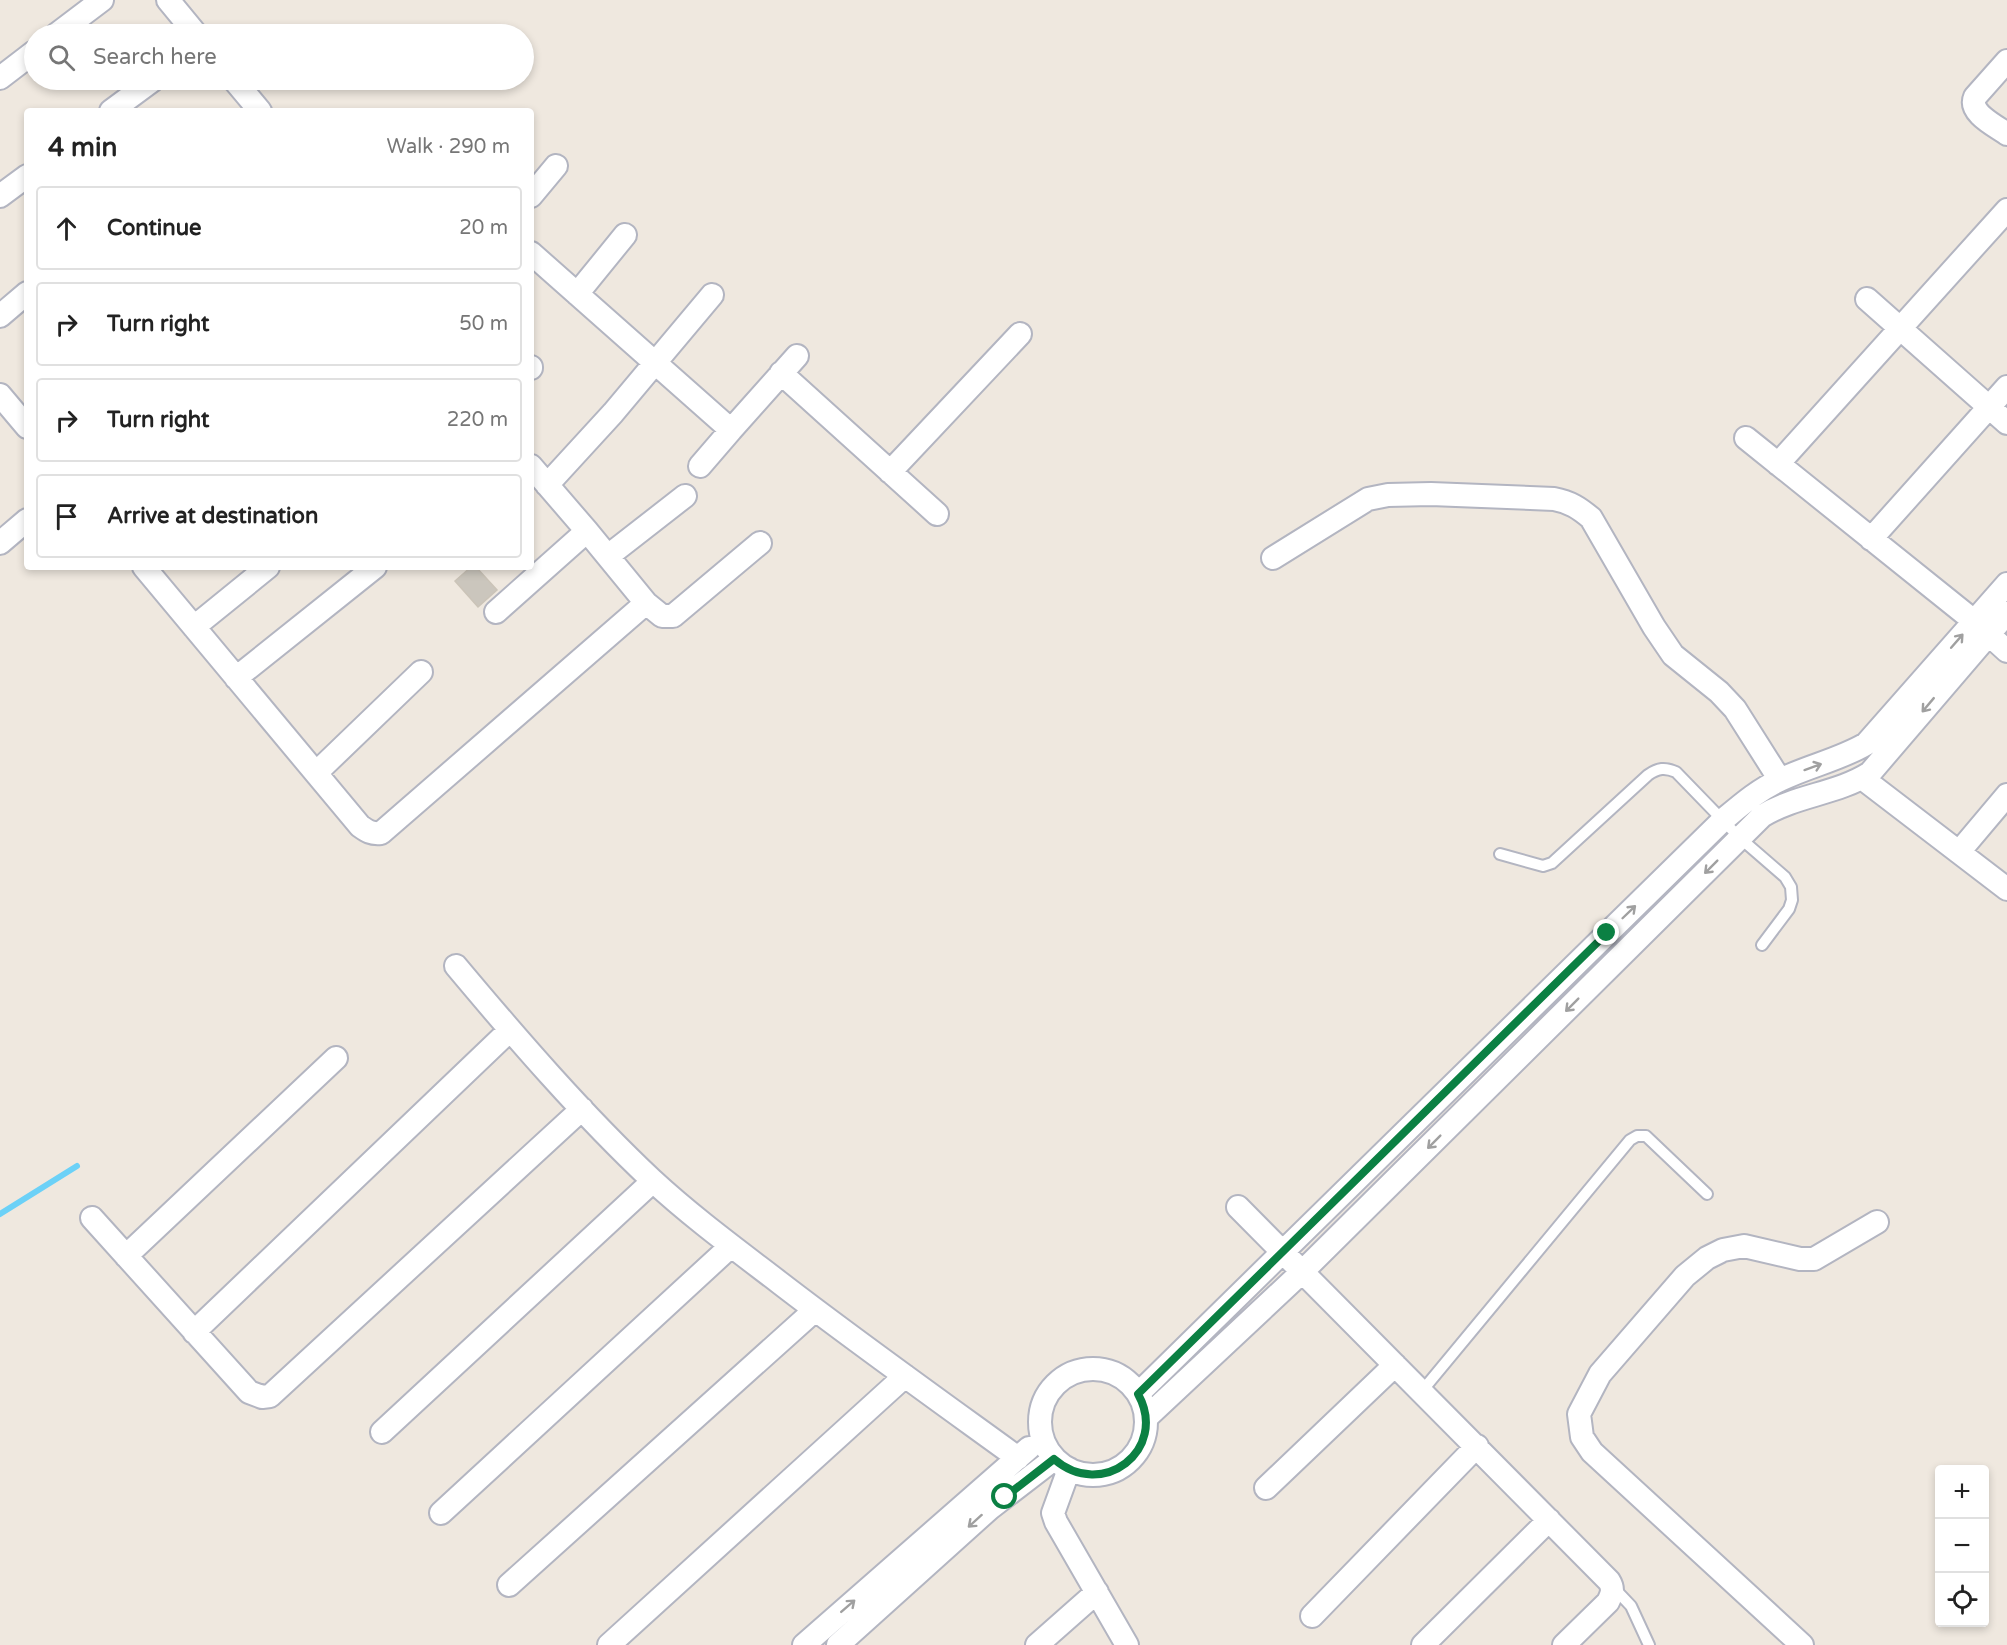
<!DOCTYPE html>
<meta charset="utf-8">
<style>
body{margin:0;font-family:"Varela Round",sans-serif;background:#f6f6f6;color:#222}
.controls{position:absolute;right:18px;bottom:18px;display:grid;overflow:hidden;border-radius:6px;box-shadow:0 3px 9px #0003}
.controls button{width:54px;height:54px;display:grid;place-items:center;padding:0;border:0;border-bottom:2px solid #e0e0e0;background:#fff;color:#222;font:30px sans-serif}
.stop{position:absolute;width:18px;height:18px;margin:-14px;border:4px solid #0b8043;border-radius:50%;background:#fff}
.stop.end{background:#0b8043;border-color:#fff;box-shadow:0 2px 6px #0008}
.list{margin:0;padding:0;list-style:none}
h2{display:flex;justify-content:space-between;align-items:center;height:78px;margin:0;padding:0 24px;font-size:26px}
h2 small{font-size:20px;font-weight:400;color:#767676}
.list li{display:grid;grid-template-columns:39px 1fr auto;gap:18px;align-items:center;box-sizing:border-box;height:84px;margin:0 12px 12px;padding:0 12px;border:2px solid #e0e0e0;border-radius:6px}
.list b{display:block;font-size:22px;white-space:nowrap}
.list em{font-size:20px;font-style:normal;color:#767676}
.icon{flex:none;width:33px;height:33px;fill:none;stroke:currentColor;stroke-width:2;stroke-linecap:round;stroke-linejoin:round}
.map{position:relative;flex:none;width:2007px;height:1645px;overflow:hidden}
.search{position:absolute;background:#fff;box-shadow:0 3px 9px #0003;left:24px;top:24px;width:510px;height:66px;display:flex;align-items:center;gap:15px;box-sizing:border-box;padding:0 21px;border-radius:33px;color:#767676;font-size:22px}
.panel{position:absolute;background:#fff;box-shadow:0 3px 9px #0003;left:24px;top:108px;width:510px;height:462px;border-radius:6px}
.map>svg:first-child{display:block}
.lines{fill:none;stroke-linecap:round;stroke-linejoin:round}
.stream{stroke:#6cd1f7;stroke-width:6}
.building{fill:#cbc6bd;stroke:#cbc4b8;stroke-width:1.5}
.lane-casing{stroke:#b3b5c1;stroke-width:14}
.street-casing{stroke:#b3b5c1;stroke-width:26}
.lane{stroke:#fff;stroke-width:10}
.street{stroke:#fff;stroke-width:22}
.oneway{stroke:#a0a0a0}
.route{stroke:#0b8043;stroke-width:8}
</style>
<div class="map">
<svg width="2007" height="1645" viewBox="0 0 2007 1645">
<rect width="100%" height="100%" fill="#efe8df"/>
<g class="lines">
<path class="stream" d="M0,1214l77,-48"/>
</g>
<path class="building" d="M471,567h5l21,23 -19,17 -23,-26z"/>
<g class="lines">
<g class="lane-casing">
<path id="lane" d="M1500,854l43,12 9,-3 96,-88c10,-7 17,-8 28,-3l64,66 45,39 6,10 1,13 -3,9 -27,36
M1422,1391l208,-251 7,-4h9l61,58
M1613,1587l18,19 18,39"/>
</g>
<g class="street-casing">
<path id="street" d="M168,0l28,34
M57,34l45,-34
M2007,61l-32,36c-7,16 21,29 32,37
M0,78l34,-26
M234,80l26,31
M111,111l42,-31
M0,196l27,-20
M531,196l25,-30
M531,253l200,177 66,-74
M577,294l48,-59
M1867,299l140,124
M0,316l27,-23
M531,368v-1
M781,373l156,141
M0,395l27,32
M1746,438l228,183 33,30
M1778,464l229,-254
M531,466l56,65 59,72 16,13h11l87,-73
M700,466l31,-36
M890,472l130,-138
M547,485l66,-72 99,-118
M1871,539l136,-152
M0,543l27,-23
M608,556l77,-60
M1273,558l95,-59 20,-4 43,-1 123,5c16,3 25,9 37,19l63,109 19,28 46,37 16,17 45,71
M144,567l216,259c7,5 11,8 21,7l265,-230
M496,612l91,-81
M194,627l74,-60
M236,678l139,-111
M316,773l105,-101
M1862,778l145,111
M1959,852l48,-57
M456,966c62,74 126,148 196,214 40,37 85,70 128,103 78,60 158,117 238,175
M1238,1207l371,374c5,8 3,13 -1,21l-44,43
M92,1218l157,174 13,5 8,-1 312,-287
M126,1256l210,-198
M194,1332l316,-302
M1040 1422a53 53 0 1 1 106 0a53 53 0 1 1-106 0Z
M1138,1394l585,-574c18,-15 35,-30 57,-40 28,-14 59,-20 86,-36l141,-160
M1146,1418l156,-146 460,-456c34,-21 75,-22 108,-43l137,-160
M382,1432l271,-251
M1069,1469l-16,44 3,9 71,123
M1266,1488l129,-123
M441,1513l290,-267
M509,1585l306,-275
M1312,1616l165,-170
M609,1645l296,-269
M804,1645l225,-197
M838,1645l151,-136 65,-50
M1037,1645l60,-53
M1423,1645l126,-125
M1802,1645l-210,-193 -10,-15 -3,-23 21,-40 85,-98 22,-18 16,-8 21,-4 56,13h14l63,-37"/>
</g>
<use href="#lane" class="lane"/>
<use href="#street" class="street"/>
</g>
<defs><path id="oneway-shaft" d="M-6 0H5M1.5-3L5.5 0L1.5 3" fill="none" stroke-width="1.6" stroke-linecap="round" stroke-linejoin="round" transform="scale(1.5)"/></defs>
<g class="oneway">
<use href="#oneway-shaft" transform="translate(1957 641) rotate(-49)"/>
<use href="#oneway-shaft" transform="translate(1928 705) rotate(130)"/>
<use href="#oneway-shaft" transform="translate(1813 767) rotate(-20)"/>
<use href="#oneway-shaft" transform="translate(1711 867) rotate(135)"/>
<use href="#oneway-shaft" transform="translate(1629 912) rotate(-44)"/>
<use href="#oneway-shaft" transform="translate(1572 1005) rotate(135)"/>
<use href="#oneway-shaft" transform="translate(1434 1142) rotate(135)"/>
<use href="#oneway-shaft" transform="translate(975 1521) rotate(138)"/>
<use href="#oneway-shaft" transform="translate(848 1606) rotate(-41)"/>
</g>
<g class="lines">
<path class="route" d="M1005,1497l49,-38c48,42 115,-9 84,-65l469,-461"/>
</g>
</svg>
<div class="controls">
<button>+</button>
<button>−</button>
<button><svg class="icon" aria-label="locate" viewBox="0 0 24 24"><circle cx="12" cy="12" r="6"/><path d="M12 2v4M12 18v4M2 12h4M18 12h4"/></svg></button>
</div>
<div class="stop" style="left:1005px;top:1497px"></div>
<div class="stop end" style="left:1607px;top:933px"></div>
<div class="search"><svg class="icon" aria-label="search" viewBox="0 0 24 24"><circle cx="10" cy="10" r="6"/><path d="M15 15l6 6"/></svg>Search here</div>
<section class="panel">
<h2>4 min<small>Walk · 290 m</small></h2>
<ul class="list">
<li><svg class="icon" aria-label="ahead" viewBox="0 0 24 24"><path d="M12 20V5M6 11l6-6 6 6"/></svg><div><b>Continue</b></div><em>20 m</em></li>
<li><svg class="icon" aria-label="right" viewBox="0 0 24 24"><path d="M7 20v-9h11M14 6l5 5-5 5"/></svg><div><b>Turn right</b></div><em>50 m</em></li>
<li><svg class="icon" aria-label="right" viewBox="0 0 24 24"><path d="M7 20v-9h11M14 6l5 5-5 5"/></svg><div><b>Turn right</b></div><em>220 m</em></li>
<li><svg class="icon" aria-label="arrive" viewBox="0 0 24 24"><path d="M6 21V4h12l-3 4 3 4H6"/></svg><div><b>Arrive at destination</b></div></li>
</ul>
</section>
</div>
